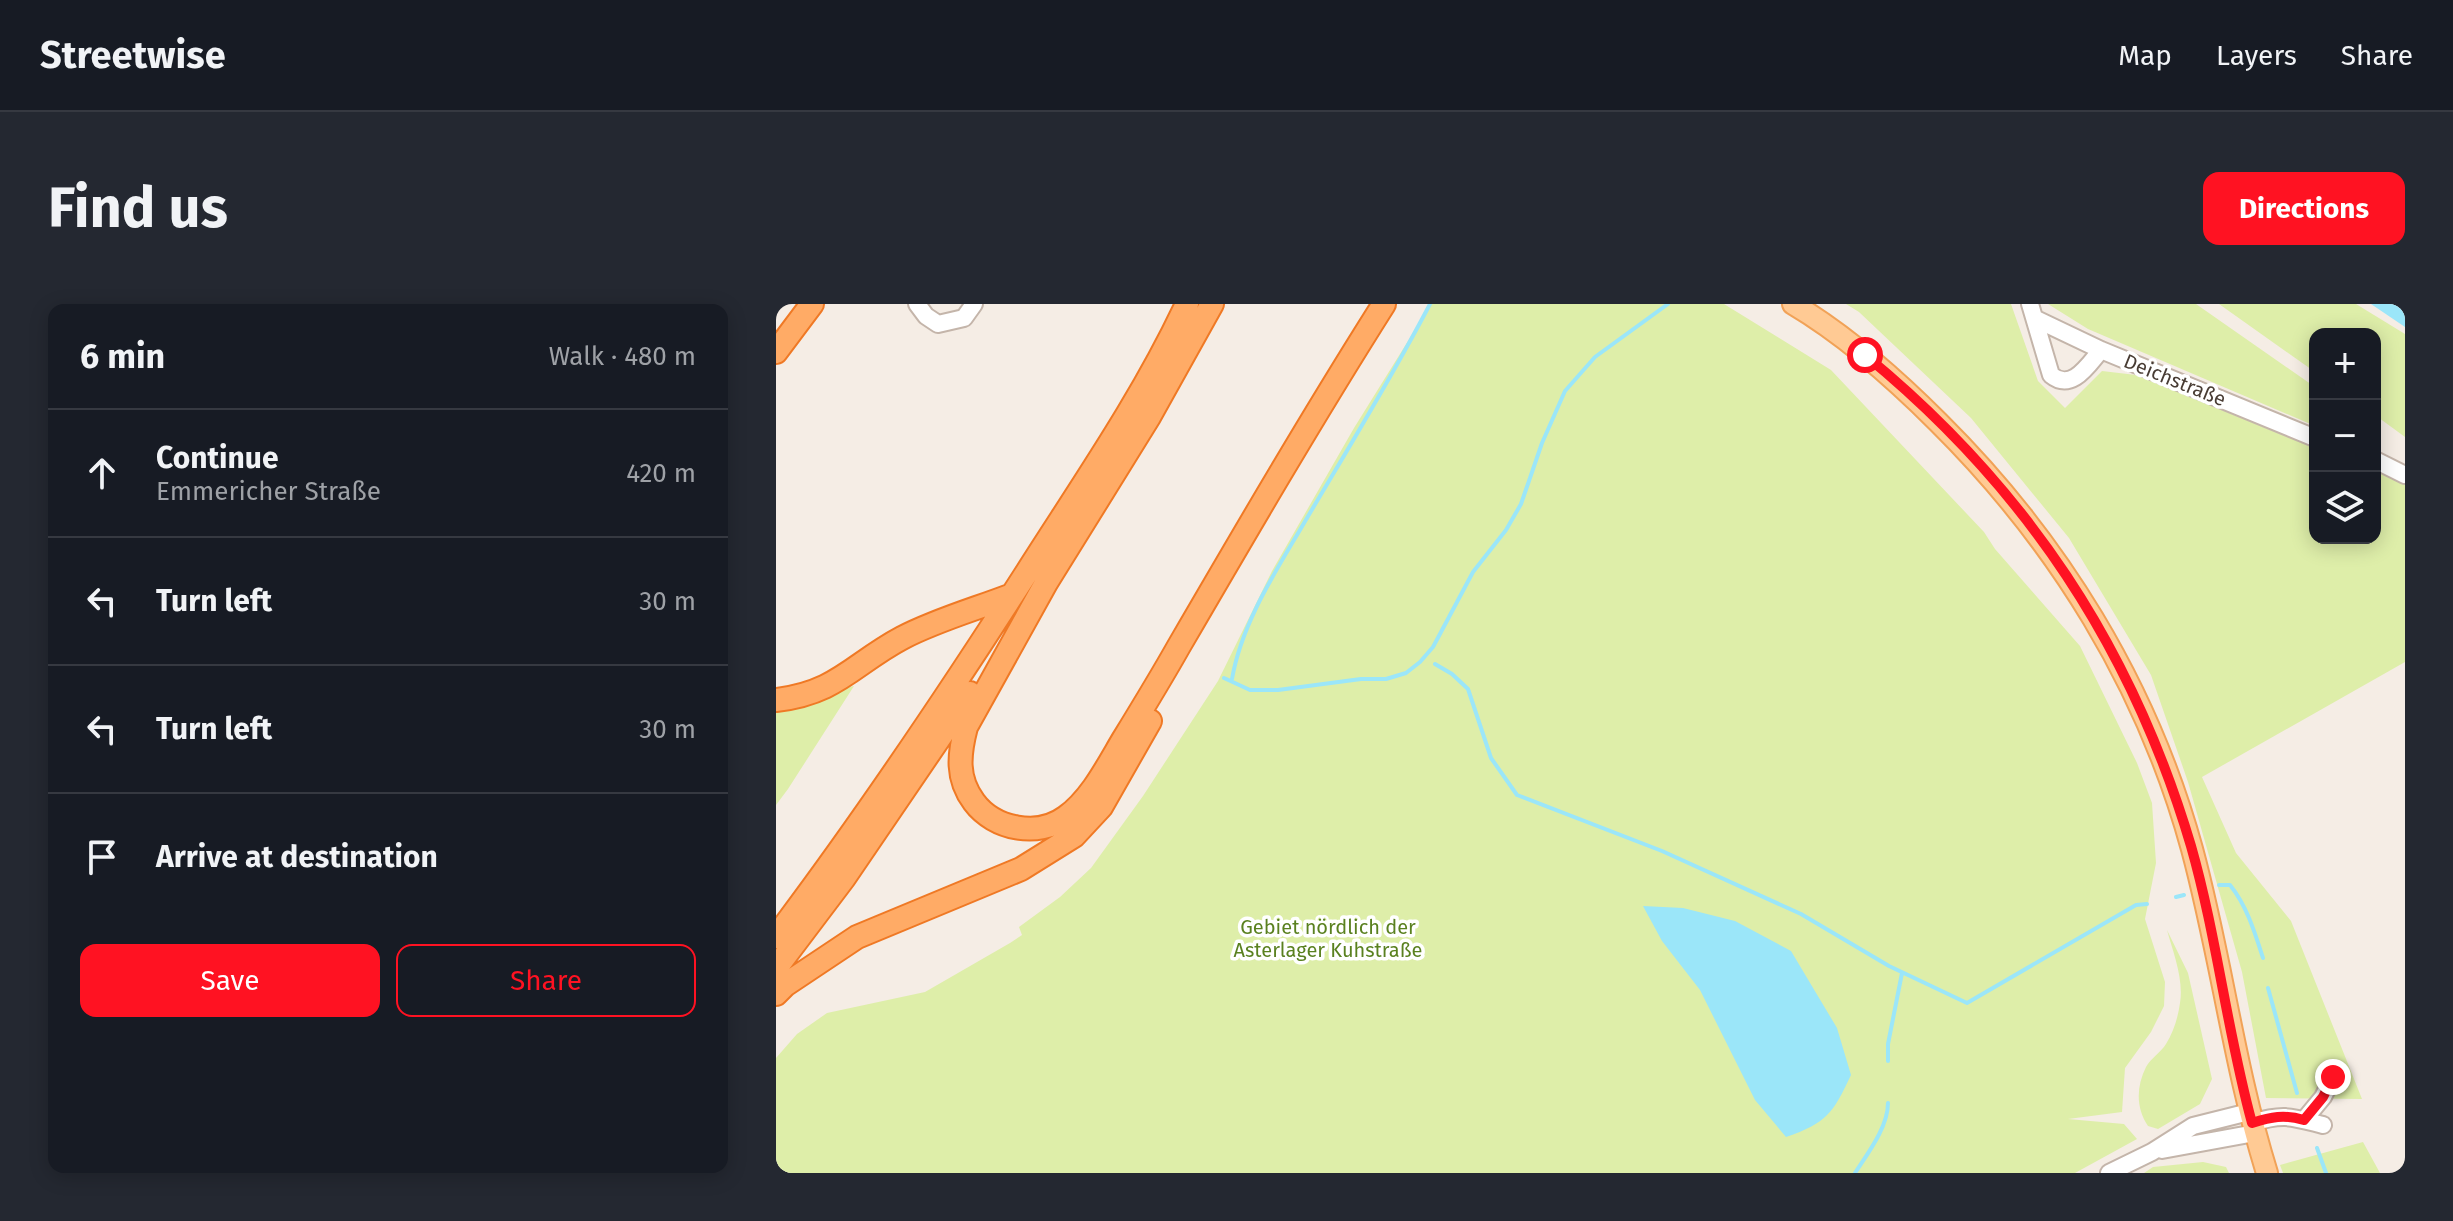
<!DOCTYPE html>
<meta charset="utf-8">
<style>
body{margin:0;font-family:"Fira Sans",sans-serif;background:#242831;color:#f1f3f6}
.controls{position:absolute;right:24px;top:24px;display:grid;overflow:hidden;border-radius:16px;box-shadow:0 4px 20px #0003}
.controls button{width:72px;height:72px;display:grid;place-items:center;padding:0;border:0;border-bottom:2px solid #363941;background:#171b24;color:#f1f3f6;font:40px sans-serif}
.stop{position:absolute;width:24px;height:24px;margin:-18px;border:6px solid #ff1222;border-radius:50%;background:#fff}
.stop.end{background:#ff1222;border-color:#fff;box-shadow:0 2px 8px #0008}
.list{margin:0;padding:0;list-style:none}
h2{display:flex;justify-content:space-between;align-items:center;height:104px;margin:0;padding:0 32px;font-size:34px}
h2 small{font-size:26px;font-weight:400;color:#9ea1a6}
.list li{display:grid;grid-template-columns:52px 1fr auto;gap:24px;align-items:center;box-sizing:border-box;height:128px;padding:0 32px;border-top:2px solid #363941}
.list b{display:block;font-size:30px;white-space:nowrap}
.list p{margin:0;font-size:26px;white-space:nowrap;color:#9ea1a6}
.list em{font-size:26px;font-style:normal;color:#9ea1a6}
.actions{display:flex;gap:16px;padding:24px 32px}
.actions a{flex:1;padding:18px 0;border:2px solid #ff1222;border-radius:16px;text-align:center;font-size:28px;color:#ff1222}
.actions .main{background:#ff1222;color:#fff}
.icon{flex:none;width:44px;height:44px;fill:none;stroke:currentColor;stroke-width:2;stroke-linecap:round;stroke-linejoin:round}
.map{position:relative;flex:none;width:1629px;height:869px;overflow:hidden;border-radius:16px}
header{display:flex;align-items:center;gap:48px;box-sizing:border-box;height:112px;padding:0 40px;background:#171b24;border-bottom:2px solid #363941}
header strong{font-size:38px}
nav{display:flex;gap:44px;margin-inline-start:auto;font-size:28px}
.intro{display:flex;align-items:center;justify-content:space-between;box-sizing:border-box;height:192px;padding:0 48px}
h1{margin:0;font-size:56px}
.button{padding:20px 36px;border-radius:16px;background:#ff1222;color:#fff;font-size:28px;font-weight:700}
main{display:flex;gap:48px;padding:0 48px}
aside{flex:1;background:#171b24;border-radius:16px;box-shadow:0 4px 20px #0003}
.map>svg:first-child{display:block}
.green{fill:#deeea9}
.water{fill:#9be6f9}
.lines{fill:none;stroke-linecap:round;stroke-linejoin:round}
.stream{stroke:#9be6f9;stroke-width:4}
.minor-casing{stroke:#c4b5aa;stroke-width:20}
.major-casing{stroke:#f1a257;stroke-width:24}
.highway-casing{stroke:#ef7925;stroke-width:26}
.minor{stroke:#fff;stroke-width:16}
.major{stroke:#ffca94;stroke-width:20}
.highway{stroke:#ffab66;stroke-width:22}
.route{stroke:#ff1222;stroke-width:10}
.labels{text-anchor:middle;stroke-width:7;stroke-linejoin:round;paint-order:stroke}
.street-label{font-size:20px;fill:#483c34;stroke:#fff}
.park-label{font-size:20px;fill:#5a8120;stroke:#fff}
</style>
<header>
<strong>Streetwise</strong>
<nav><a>Map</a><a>Layers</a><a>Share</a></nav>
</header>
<div class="intro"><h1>Find us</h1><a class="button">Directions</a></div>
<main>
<aside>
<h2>6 min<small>Walk · 480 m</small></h2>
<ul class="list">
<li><svg class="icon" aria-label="ahead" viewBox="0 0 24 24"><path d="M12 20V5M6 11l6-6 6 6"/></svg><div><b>Continue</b><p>Emmericher Straße</p></div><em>420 m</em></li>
<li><svg class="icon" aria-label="left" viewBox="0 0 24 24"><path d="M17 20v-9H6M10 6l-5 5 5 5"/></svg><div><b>Turn left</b></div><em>30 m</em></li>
<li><svg class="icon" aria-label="left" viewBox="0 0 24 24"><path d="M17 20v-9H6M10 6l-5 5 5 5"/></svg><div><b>Turn left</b></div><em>30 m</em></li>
<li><svg class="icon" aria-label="arrive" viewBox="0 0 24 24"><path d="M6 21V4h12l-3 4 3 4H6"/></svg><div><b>Arrive at destination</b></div></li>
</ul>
<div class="actions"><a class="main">Save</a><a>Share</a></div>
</aside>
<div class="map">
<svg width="1629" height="869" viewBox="0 0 1629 869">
<rect width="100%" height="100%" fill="#f5ede5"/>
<path class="green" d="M655,0h293l107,66 153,162 11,17 85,97 57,117 15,40 4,60 -11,56 20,63 -1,24 -13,26 -26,36 -3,44 -54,7 56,5 13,15 -62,34h-1299v-115l21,-24 30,-21 98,-21 85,-49 12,-8 -3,-8 41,-30 31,-29 52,-72 75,-115 54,-110 82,-143z
M1070,0h165l27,77 27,27 37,-37 34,4 179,73v90h60v-67l30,13v178l-203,115 34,76 55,68 71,178 -96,-1 -24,-126 -54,-190 -37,-107 -82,-137 -98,-120 -112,-106z
M1272,0h148l119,83v39l-227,-97z
M1443,0h137l49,30v103l-30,-22v-81h-60v38z
M78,382l-66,103 -12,16v-99z
M1391,626l21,43 24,106 -12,25 -42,25 -10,-3c-12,-18 -12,-39 -2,-59 5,-9 15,-15 20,-23 8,-13 12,-27 14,-41 4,-24 -7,-51 -13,-73z
M1587,838l17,31h-97l-3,-8z
M1427,858l23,5 3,6h-85l9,-6z"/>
<path class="water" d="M1595,0h34v23z
M867,602l40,2 52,13 56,30 46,77 14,47c-18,38 -24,48 -65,62l-31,-37 -55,-110 -38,-49z"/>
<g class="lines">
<path class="stream" d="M659,360l17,10 16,15 23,69 26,37 145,56 139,63 88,52 78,37 169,-98 11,-1
M448,374l26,12h28l83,-11h25l20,-6 14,-11 13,-15 40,-75 33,-42 15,-26 21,-61 23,-52 30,-34 73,-53
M456,375c10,-58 46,-111 75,-161 42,-71 85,-141 123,-214
M1443,581h11c17,21 25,48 33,73
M1400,593l8,-2
M1492,684l29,105
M1112,757v-17l14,-71
M1541,844l9,25
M1079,869c13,-20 33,-46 33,-70"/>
<g class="minor-casing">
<path id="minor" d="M141,0l9,12 12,8 26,-6 10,-14
M1254,0l21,71c21,17 37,-10 50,-25
M1260,15l65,31 214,88
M1599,156l30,15
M1528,816l19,-23 10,-20
M1476,819c32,-10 40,-6 71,2
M1386,846l93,-17
M1333,869l43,-21 41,-26 56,-14"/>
</g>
<g class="major-casing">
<path id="major" d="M1017,0c54,32 101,74 145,118 120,119 209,263 254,427 29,107 42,218 75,324"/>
</g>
<g class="highway-casing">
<path id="highway" d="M436,0l-63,113 -103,166 -80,144c-7,27 -10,51 8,75 20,27 64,36 92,15 25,-18 41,-50 57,-77 19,-31 38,-62 56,-94 67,-115 134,-230 205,-342
M0,48l36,-48
M0,396c61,-7 77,-36 126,-62 34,-18 74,-29 110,-43
M0,633c93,-123 179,-252 262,-382 52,-81 108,-163 149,-251
M0,664l68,-90 126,-185
M0,690l9,-9 72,-48 164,-68 53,-33 27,-29 49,-86"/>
</g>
<use href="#minor" class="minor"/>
<use href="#major" class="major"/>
<use href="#highway" class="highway"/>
</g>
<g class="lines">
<path class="route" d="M1089,51c161,132 267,292 326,491 26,91 36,186 61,277 19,-6 32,-9 52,-3l19,-23 10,-20"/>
</g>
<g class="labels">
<g class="street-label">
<text transform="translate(1399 76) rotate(22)" y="7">Deichstraße</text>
</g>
<g class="park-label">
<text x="552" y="630">Gebiet nördlich der<tspan x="552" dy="23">Asterlager Kuhstraße</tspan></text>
</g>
</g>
</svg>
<div class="controls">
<button>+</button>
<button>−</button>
<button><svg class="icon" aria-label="layers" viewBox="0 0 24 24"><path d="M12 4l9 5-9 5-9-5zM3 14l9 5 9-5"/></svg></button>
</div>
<div class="stop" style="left:1089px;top:51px"></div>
<div class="stop end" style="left:1557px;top:773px"></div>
</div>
</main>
